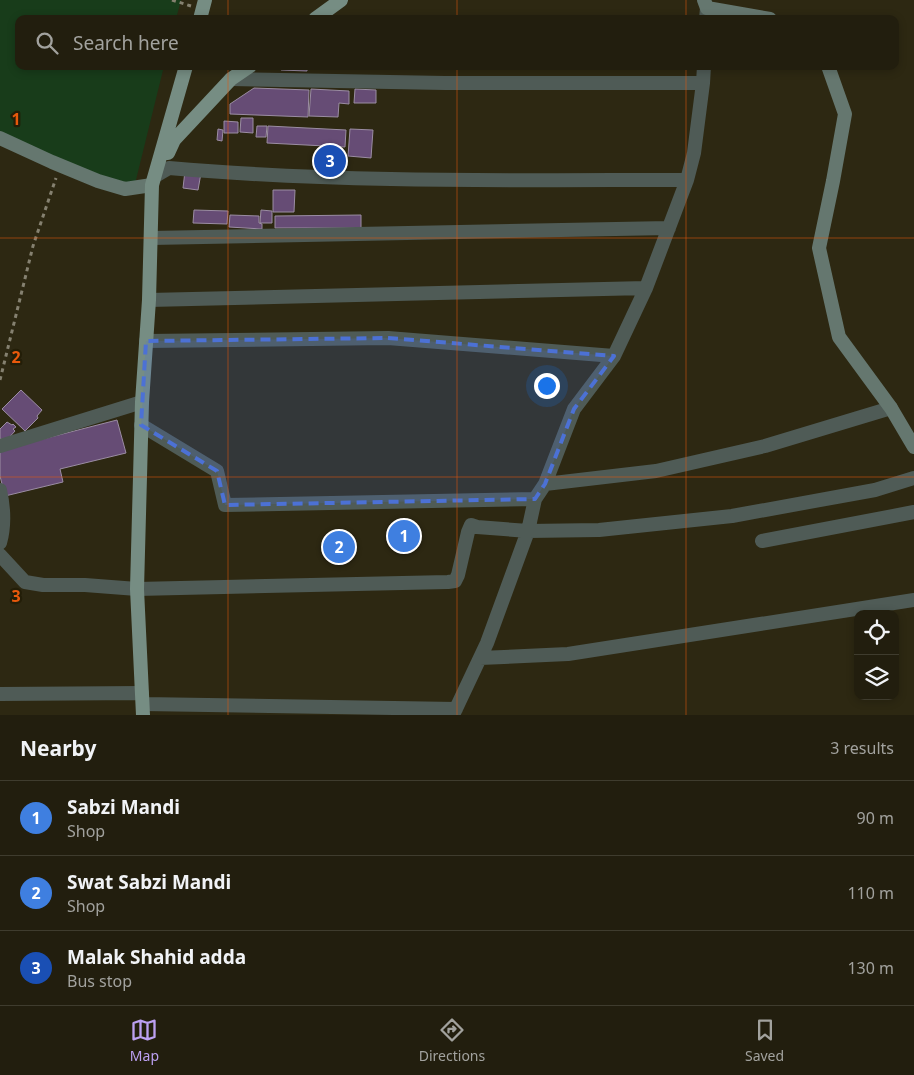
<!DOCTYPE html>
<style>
body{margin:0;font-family:"Noto Sans",sans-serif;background:#2e2b1c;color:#f1f3f6}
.controls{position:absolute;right:15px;bottom:15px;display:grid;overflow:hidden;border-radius:10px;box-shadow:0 2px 8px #0003}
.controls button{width:45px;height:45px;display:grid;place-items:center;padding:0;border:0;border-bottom:1px solid #3f3c2e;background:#221e0e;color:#f1f3f6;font:25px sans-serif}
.you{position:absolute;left:546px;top:385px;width:18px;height:18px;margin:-12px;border:4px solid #fff;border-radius:50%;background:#1a73e8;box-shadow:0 0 0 8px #1a73e833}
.badge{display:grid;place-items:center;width:32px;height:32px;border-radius:50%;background:#bca0f2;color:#fff;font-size:16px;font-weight:700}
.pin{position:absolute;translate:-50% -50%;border:2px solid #fff;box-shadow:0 1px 5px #0006}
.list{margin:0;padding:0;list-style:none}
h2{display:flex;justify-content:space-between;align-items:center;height:65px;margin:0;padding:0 20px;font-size:21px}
h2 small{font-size:16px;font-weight:400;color:#a2a29e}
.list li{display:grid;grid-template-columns:32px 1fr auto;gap:15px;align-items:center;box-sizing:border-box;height:75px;padding:0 20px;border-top:1px solid #3f3c2e}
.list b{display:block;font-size:19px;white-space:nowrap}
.list p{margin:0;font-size:16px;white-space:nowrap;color:#a2a29e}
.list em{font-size:16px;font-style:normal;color:#a2a29e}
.icon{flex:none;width:28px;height:28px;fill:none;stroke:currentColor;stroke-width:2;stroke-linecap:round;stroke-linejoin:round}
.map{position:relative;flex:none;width:914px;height:715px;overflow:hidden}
.search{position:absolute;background:#221e0e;box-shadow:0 2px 8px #0003;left:15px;right:15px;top:15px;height:55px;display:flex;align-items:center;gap:12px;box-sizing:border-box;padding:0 18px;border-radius:10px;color:#a2a29e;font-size:19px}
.sheet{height:290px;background:#221e0e}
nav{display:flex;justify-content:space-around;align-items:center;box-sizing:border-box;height:70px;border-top:1px solid #3f3c2e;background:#221e0e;font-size:14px;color:#a2a29e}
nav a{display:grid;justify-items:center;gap:2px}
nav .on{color:#bca0f2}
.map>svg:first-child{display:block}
.green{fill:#183c1a}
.building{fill:#664c75;stroke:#9b8da3}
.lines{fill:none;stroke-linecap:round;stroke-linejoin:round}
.path{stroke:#858170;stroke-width:3;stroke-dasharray:4 4;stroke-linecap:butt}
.minor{stroke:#4f5b56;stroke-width:14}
.secondary{stroke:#65776f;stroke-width:14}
.primary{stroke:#768d83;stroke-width:14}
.marked{fill:#4c71d5;fill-opacity:0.2;stroke:#4c71d5;stroke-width:4;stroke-dasharray:10 6;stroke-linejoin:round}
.grid{fill:none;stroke:#e8590c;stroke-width:1;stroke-opacity:0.55}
.grid-label{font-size:16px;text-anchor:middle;font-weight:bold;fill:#e8590c;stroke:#231e08;stroke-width:4.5;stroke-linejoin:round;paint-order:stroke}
</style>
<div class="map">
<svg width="914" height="715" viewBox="0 0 914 715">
<rect width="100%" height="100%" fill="#2d2812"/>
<path class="green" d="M0,0h181l-5,19h-157v47h145l-29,118 -40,3 -95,-56z"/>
<path class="building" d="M285,66h22v5l-26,-1z
M254,88l55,2 -1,27 -78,-3v-10z
M311,89l38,2v13l-10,-1 -1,14 -29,-1z
M355,89l21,1v13h-22z
M241,118h12v15l-13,-1z
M224,121l14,1v11h-14z
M257,126h10l-1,11h-10z
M268,126l78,4 -1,17 -78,-4z
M218,129l5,1 -1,11 -5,-1z
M350,129l23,1 -2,28 -23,-2z
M185,171l16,2 -3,17 -15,-2z
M273,190h22l-1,22h-21z
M194,210l34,1 -1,13 -34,-1z
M261,210l11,1v12h-12z
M230,215l29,1v7l3,1v5l-33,-2z
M361,215v13h-86v-12z
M21,390l21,20 -5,6 1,2 -13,13 -23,-22z
M117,420l9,33 -66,16 3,13 -58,14 -5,-20v-26z
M7,422l5,3 1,-1 3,3 -3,2 2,2 -10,11 -5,-4v-9z"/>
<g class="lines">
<path class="path" d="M172,0l19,6
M0,380l33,-134 23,-68"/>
<path class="minor" d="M706,19l1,-11
M231,79l214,4h258
M157,175l12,-7c172,15 346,12 518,12
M151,238l518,-10
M149,300l497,-12
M146,341l242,-3 226,18
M141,425l76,46 8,34 310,-6
M0,446l142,-44
M545,484l111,-13 109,-25 126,-38
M0,490c4,18 5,35 0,53
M762,541l152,-29
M0,555l25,27 18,3h42l52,4 311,-7 7,-1 3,-6 10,-43 3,-7 6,2 51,4 71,-1 133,-14 143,-26 39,-12
M480,658l88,-4 346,-54
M0,694l142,-1
M143,704l313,5
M453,715l34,-72 41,-112 7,-32 10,-15 29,-75 40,-53 32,-68 41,-108 7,-27 9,-70 1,-17"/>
<path class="secondary" d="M704,0l3,8 63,11
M828,66l17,48 -12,67 -14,67 20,89 52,71 23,39
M0,138l52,24 46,19 27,8 27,-4"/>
<path class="primary" d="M200,19l5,-19
M315,19l26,-19
M168,153l6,-13 57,-61 19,-13
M143,715l-6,-126 5,-187 7,-102 3,-115 34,-119"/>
</g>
<path class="marked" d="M388,338l226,18 -40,53 -29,75 -10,15 -310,6 -8,-34 -76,-46 5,-84z"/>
<path class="grid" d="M228,0v19M457,0v19M686,0v19M228,66v649M457,66v649M686,66v649M0,238h914M0,477h914"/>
<g class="grid-label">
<text x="16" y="125">1</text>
<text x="16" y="363">2</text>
<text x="16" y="602">3</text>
</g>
</svg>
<div class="controls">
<button><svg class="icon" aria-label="locate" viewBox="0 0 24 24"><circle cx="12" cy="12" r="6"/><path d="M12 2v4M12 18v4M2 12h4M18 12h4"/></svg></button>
<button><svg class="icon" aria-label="layers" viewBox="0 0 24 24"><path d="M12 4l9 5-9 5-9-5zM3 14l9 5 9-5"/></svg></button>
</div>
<div class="you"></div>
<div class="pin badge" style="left:404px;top:536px;background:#3f7fe0">1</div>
<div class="pin badge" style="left:339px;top:547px;background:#3f7fe0">2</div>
<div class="pin badge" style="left:330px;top:161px;background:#1a4fb4">3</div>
<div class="search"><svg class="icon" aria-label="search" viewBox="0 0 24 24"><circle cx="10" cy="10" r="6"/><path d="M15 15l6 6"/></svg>Search here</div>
</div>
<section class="sheet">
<h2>Nearby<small>3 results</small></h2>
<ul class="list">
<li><span class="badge" style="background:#3f7fe0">1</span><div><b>Sabzi Mandi</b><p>Shop</p></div><em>90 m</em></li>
<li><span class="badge" style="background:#3f7fe0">2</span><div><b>Swat Sabzi Mandi</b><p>Shop</p></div><em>110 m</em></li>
<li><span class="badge" style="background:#1a4fb4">3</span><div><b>Malak Shahid adda</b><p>Bus stop</p></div><em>130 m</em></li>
</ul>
</section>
<nav>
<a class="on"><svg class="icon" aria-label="map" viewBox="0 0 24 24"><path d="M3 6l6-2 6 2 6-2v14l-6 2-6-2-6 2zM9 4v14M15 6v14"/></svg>Map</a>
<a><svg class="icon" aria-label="directions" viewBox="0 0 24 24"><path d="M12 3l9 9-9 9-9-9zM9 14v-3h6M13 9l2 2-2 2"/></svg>Directions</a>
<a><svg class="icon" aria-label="saved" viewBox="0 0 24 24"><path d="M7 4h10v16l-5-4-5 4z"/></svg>Saved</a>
</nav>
